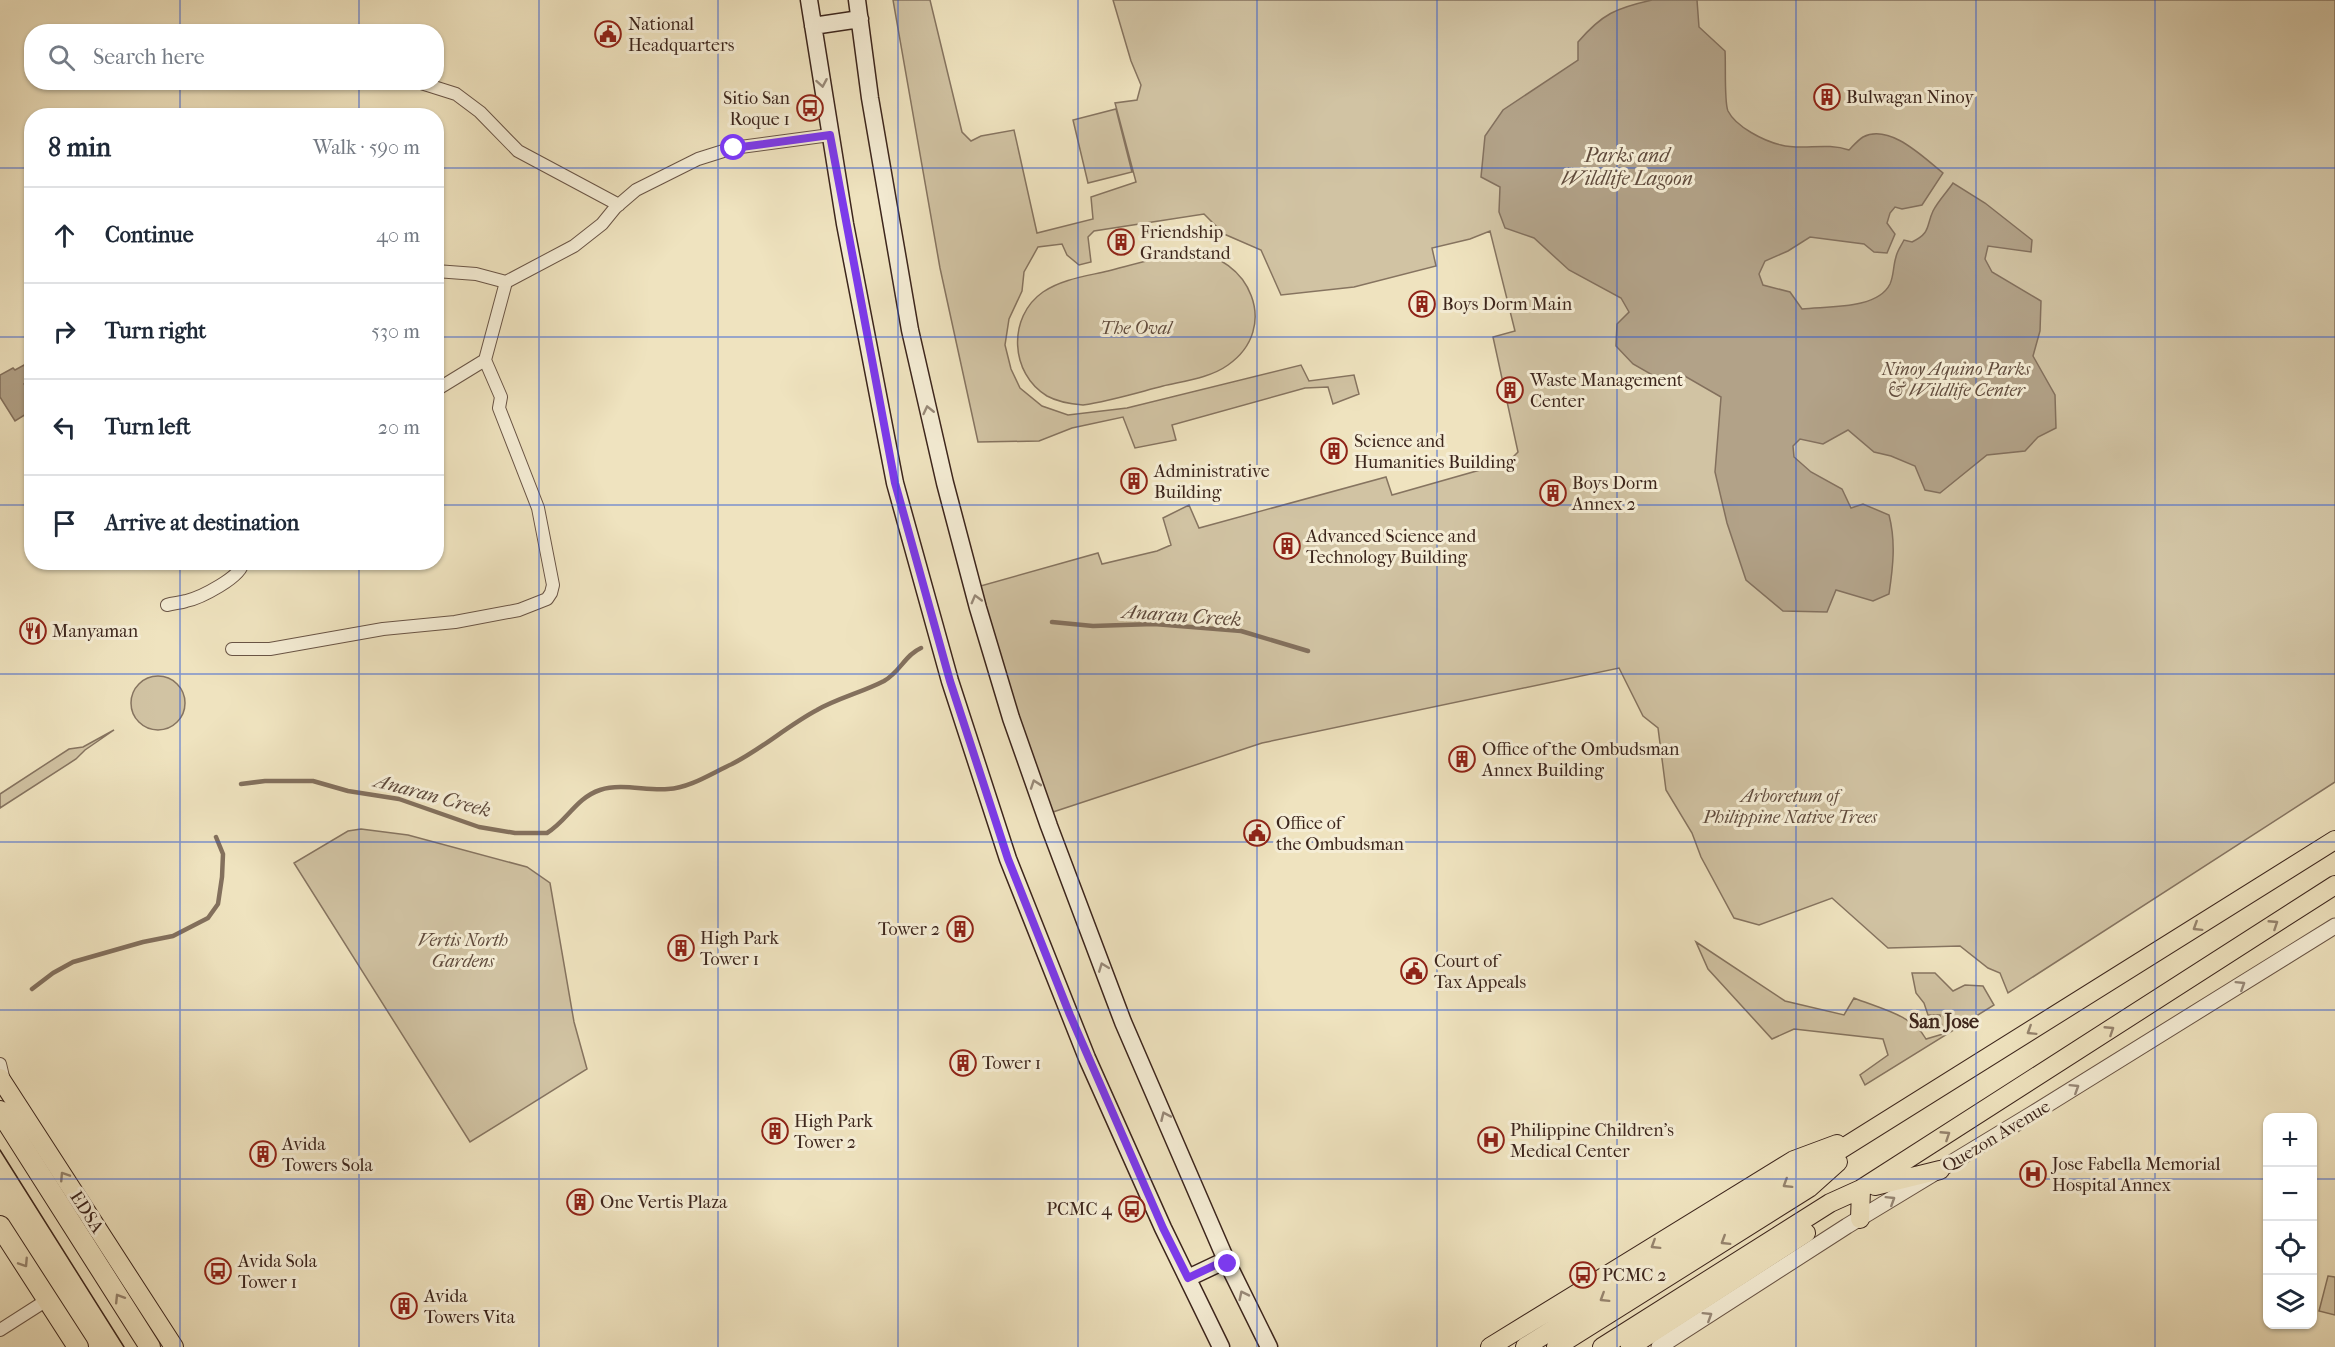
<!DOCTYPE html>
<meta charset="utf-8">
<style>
body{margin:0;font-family:"IM FELL French Canon",serif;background:#f6f6f7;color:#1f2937}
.controls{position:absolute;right:18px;bottom:18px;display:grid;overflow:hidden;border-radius:12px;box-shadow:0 2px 4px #0004}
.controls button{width:54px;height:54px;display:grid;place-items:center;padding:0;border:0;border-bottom:2px solid #e0e1e3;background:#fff;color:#1f2937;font:30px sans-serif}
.stop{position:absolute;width:18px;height:18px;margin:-14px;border:4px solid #7c3aed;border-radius:50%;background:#fff}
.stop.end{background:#7c3aed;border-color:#fff;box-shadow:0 2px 6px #0008}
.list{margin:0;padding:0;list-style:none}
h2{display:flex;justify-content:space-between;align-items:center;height:78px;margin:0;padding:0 24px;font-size:26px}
h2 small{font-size:20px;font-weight:400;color:#747a83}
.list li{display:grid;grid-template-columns:39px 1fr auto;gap:18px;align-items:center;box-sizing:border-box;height:96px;padding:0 24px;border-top:2px solid #e0e1e3}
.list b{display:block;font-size:22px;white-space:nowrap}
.list em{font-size:20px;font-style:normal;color:#747a83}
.icon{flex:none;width:33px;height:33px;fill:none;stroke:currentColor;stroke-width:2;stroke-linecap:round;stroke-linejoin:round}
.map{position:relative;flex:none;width:2335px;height:1347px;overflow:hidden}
.search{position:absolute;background:#fff;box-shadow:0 2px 4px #0004;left:24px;top:24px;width:420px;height:66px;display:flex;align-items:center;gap:15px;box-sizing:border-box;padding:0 21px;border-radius:24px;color:#747a83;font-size:22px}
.panel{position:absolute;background:#fff;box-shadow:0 2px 4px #0004;left:24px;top:108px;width:420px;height:462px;border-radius:24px}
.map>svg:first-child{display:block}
.green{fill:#d1c3a3;stroke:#867460;stroke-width:1.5}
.water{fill:#b2a288;stroke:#83705d;stroke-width:1.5}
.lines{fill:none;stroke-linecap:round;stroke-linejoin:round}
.stream{stroke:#83705d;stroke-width:4.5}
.minor-casing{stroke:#695445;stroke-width:14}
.tertiary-casing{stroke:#695445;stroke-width:17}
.secondary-casing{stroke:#3c251c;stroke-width:19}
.primary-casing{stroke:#3c251c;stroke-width:20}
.trunk-casing{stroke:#3c251c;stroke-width:22}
.minor{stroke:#f5edd5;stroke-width:12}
.tertiary{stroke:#f5edd5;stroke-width:15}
.secondary{stroke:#f5edd5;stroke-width:16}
.primary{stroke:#efe3bf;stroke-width:18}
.trunk{stroke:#efe3bf;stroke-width:20}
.tram{stroke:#3c251c;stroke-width:1.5}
.oneway{stroke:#988978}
.oneway2{stroke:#96846e}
.route{stroke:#7c3aed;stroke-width:8}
.grid{fill:none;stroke:#1d4ed8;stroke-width:1.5;stroke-opacity:0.55}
.labels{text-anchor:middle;stroke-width:6;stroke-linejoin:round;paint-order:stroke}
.poi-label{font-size:18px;fill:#3c251c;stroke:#f5edd5;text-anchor:start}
.park-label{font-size:18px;font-style:italic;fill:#614c3e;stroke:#f5edd5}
.street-label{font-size:18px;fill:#3c251c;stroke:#f5edd5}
.water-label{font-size:20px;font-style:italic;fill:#5f4a3c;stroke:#f5edd5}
.neighbourhood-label{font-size:20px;font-weight:bold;fill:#3c251c;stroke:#f5edd5}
</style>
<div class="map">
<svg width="2335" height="1347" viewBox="0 0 2335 1347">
<rect width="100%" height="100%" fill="#efe3bf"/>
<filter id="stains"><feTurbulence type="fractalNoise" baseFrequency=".00333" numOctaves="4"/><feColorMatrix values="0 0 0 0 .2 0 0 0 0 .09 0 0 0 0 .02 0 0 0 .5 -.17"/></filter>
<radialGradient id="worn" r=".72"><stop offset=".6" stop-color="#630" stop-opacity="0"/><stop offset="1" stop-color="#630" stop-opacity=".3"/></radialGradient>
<path class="green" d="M893,0h37l32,132 9,9 10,-5 33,-6 23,103 56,-14 -2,-22 45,-15 -21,-79 22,-3 4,-15 -10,-24 -18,-61h1222v782l-327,211 -8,-20 -12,-5 -28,-22 -72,2 -56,-50 -73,27 -25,-7 -33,-61 -9,-24 -26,-43 -8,-62 -15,-12 -24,-48 -357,75 -212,70 -73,-226 121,-34 4,11 55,-13 14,-6 -8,-27 26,-13 10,23 187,-51 6,18 116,-33 10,-10 -25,-115 22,-6 -25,-100 -20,8 -38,9 4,18 -82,21 -73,8 -20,-45 -37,-16 -20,-20 -110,17 -6,6 3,25 -12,3 -12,-10 -5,-11 -24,3 -14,25 -2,19 -13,28 -4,26 6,24 9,19 22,18 26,9 59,-7 174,-43 8,16 45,-6 5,19 -26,10 -5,-17 -23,1 -133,37 4,15 -41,8 -12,-31 -51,11 -33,13 -61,1 -38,-174z
M1116,109l16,63 -44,11 -15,-63z
M1189,252c61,3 92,76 39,113 -18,13 -44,16 -65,21 -27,7 -53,15 -80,19 -13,-1 -25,-3 -36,-9 -37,-22 -40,-79 -4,-104 19,-13 44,-16 65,-21 27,-7 54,-15 81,-19z
M131 703a27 27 0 1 1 54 0a27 27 0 1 1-54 0Z
M114,730l-29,20 -9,9 -76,49v-14l69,-45 14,-2z
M361,829l47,6 119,32 23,16 24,139 13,47 -117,73 -176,-279 54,-32z
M1696,942l89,59 59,14 10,-17c24,10 59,17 72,41l17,-5 -3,-19h-12l-4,-12 -8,-10 -4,-20h23l18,18 12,-6 18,1 11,19 -129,80 -5,-10 28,-20 -5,-16 -89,-10 -22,10 -64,-70z
M2328,1276l7,1v38l-16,-4z"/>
<path class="water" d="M1652,0h45l2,27 26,24c1,12 -1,51 3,60 8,16 36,30 53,34 22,6 44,-3 68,5 4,-4 9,-10 14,-13 27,-14 61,21 80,36l-21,32 -20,4 -7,-2 -5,6 -3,10 8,11 -8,19 -13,-1 -10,-8 -54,-7 -22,14 -23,10 -6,13 4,11 27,7 12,17c25,-3 75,1 88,-25 4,-9 3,-18 6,-27 1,-6 5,-11 8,-17l8,2c19,-9 14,-16 21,-31 5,-10 14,-19 20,-28l32,20 47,37 -1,12 -43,-6 -3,13 7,13 49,29 -1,30 -7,25 22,39 1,33 -18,9 -13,14 -38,4 -47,38 -15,-3 -10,-24 -24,-10 -17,-4 -26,-22 -25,14 -23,-5 -7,7 1,11 17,15 31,17 9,19 12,-4 26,11c7,27 4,52 0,79l-16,7 -37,-11 -9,22 -44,-1 -37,-31 -19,-57 -12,-51 6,-75 -38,-22 -8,13 -42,-24 -17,-18 1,-22 12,-12 -8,-14 -52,-28 -35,-32 -29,-10 -6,-16 1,-25 -19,-10 4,-41 18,-26 75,-50v-18c24,-28 38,-34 74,-42z
M24,365l7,13 -7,6 7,12v15l-16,10 -15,-24v-22l13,-7 2,2z"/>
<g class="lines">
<path class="stream" d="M1052,622l41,4 61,-2 87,7 67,20
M241,784l24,-3h48l35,10 51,8 80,28 36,6h32c20,-12 29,-35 53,-43 22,-7 46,1 68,-1 22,-1 44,-16 64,-25 30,-15 55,-38 85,-54 21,-12 46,-18 67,-29 16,-9 21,-26 37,-33
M32,989l21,-16 20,-11 70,-20 30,-6 35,-18 10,-14 4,-27 1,-23 -7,-17"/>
<g class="minor-casing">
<path id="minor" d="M418,82l38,12 24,18 38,39 101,54
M436,271l40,3 30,8
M436,390l49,-30 21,-78 68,-36 28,-22 13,-16 21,-18 62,-31 35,-11 97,-13
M167,605c6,-2 13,-2 19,-4 14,-3 56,-24 57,-39
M232,649h38l113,-20 72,-7 64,-12 28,-11 4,-6 2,-8 -15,-77 -39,-100 2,-11 -16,-37
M0,1064l5,21
M0,1330l47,-30"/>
</g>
<g class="tertiary-casing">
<path id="tertiary" d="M1659,1347l188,-121 185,-112 303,-188"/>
</g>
<g class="secondary-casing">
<path id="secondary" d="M809,0l36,224 50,259 55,198 58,178 79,199 76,170 58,119
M857,0l13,98 40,232 35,153 33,125 33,110 38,108 74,196 103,238 43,87
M813,26l47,-7
M1188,1278l38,-18"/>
</g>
<g class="primary-casing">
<path id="primary" d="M0,1078l174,269
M1875,1186l65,-16
M1860,1219l1,-30
M1490,1347l304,-187 43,-16
M1525,1347l810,-507
M1556,1347l253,-159 29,-26
M1602,1347l228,-144 31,-14 474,-304
M1630,1347l176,-114"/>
</g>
<g class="trunk-casing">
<path id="trunk" d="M0,1111l150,236
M0,1226l78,121"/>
</g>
<use href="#minor" class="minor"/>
<use href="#tertiary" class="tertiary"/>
<use href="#secondary" class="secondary"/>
<use href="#primary" class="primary"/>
<use href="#trunk" class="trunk"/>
<path class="tram" d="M0,1150l124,197"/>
</g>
<defs><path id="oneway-chevron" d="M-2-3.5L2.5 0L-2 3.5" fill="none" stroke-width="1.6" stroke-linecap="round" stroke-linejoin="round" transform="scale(1.5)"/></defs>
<g class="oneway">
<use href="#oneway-chevron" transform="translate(822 83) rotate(80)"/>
<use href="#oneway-chevron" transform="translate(928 410) rotate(-103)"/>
<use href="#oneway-chevron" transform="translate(976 599) rotate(-105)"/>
<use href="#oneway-chevron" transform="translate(1035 784) rotate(-109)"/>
<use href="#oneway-chevron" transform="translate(1103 967) rotate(-111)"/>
<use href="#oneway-chevron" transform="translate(2241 985) rotate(-32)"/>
<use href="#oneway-chevron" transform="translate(2075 1088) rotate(-32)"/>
<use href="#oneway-chevron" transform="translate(1165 1116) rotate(-114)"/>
<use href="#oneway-chevron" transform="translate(1891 1200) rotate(-32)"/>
<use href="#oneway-chevron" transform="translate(1243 1295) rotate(-116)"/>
<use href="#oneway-chevron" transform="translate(1708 1316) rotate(-32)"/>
</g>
<g class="oneway2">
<use href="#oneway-chevron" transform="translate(2274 924) rotate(-33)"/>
<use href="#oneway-chevron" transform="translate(2197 927) rotate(148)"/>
<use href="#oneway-chevron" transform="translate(2110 1030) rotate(-33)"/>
<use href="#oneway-chevron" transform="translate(2031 1031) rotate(148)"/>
<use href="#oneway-chevron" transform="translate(1946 1135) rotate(-33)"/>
<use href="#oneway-chevron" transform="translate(64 1176) rotate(-123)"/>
<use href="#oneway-chevron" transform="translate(1787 1184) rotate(148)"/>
<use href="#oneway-chevron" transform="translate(1725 1241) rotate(148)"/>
<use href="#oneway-chevron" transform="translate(1655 1245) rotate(148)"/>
<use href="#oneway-chevron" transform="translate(24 1263) rotate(57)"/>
<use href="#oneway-chevron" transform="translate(119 1298) rotate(-122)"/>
<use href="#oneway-chevron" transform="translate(1604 1298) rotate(148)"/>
</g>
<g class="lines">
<path class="route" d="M734,148l96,-13 65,348 55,198 58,178 62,156 93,213 25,50 38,-18 2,4"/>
</g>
<path class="grid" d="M180,0v32M359,0v32M539,0v1347M718,0v1347M898,0v1347M1078,0v1347M1257,0v1347M1437,0v1347M1617,0v1347M1796,0v1347M1976,0v1347M2155,0v1347M180,82v34M359,82v34M0,168h32M436,168h1899M0,337h32M436,337h1899M0,505h32M436,505h1899M180,562v785M359,562v785M0,674h2335M0,842h2335M0,1010h2335M0,1179h2268M2312,1179h23"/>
<defs>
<g id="civic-ring" transform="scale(1.35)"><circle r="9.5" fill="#f5edd5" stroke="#8f2418" stroke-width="1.5"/><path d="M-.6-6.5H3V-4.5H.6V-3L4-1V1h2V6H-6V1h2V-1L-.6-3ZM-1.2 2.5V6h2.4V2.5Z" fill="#8f2418"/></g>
<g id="building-ring" transform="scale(1.35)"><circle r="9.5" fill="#f5edd5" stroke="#8f2418" stroke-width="1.5"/><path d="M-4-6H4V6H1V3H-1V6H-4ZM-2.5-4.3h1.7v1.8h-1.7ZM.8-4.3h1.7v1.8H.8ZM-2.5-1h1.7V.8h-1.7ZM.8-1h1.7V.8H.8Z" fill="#8f2418"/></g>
<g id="bus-ring" transform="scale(1.35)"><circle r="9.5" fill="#f5edd5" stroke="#8f2418" stroke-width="1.5"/><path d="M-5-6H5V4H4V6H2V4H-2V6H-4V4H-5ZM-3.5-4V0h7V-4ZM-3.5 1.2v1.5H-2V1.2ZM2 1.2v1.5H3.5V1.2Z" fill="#8f2418"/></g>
<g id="restaurant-ring" transform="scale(1.35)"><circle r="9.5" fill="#f5edd5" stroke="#8f2418" stroke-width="1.5"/><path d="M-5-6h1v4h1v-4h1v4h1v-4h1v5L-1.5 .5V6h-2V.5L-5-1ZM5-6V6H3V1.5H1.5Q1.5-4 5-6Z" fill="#8f2418"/></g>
<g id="hospital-ring" transform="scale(1.35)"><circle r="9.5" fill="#f5edd5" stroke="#8f2418" stroke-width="1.5"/><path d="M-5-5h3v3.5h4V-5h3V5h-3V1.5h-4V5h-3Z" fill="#8f2418"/></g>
</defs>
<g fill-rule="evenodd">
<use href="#civic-ring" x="608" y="34"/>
<use href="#building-ring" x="1827" y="97"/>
<use href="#bus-ring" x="810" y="108"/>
<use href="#building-ring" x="1121" y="242"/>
<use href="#building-ring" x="1422" y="304"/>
<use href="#building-ring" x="1510" y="390"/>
<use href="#building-ring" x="1334" y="451"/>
<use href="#building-ring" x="1134" y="481"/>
<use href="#building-ring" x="1553" y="493"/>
<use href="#building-ring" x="1287" y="546"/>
<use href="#restaurant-ring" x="33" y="631"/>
<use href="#building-ring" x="1462" y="759"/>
<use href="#civic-ring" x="1257" y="833"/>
<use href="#building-ring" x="960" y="929"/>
<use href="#building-ring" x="681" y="948"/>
<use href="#civic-ring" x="1414" y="971"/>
<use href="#building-ring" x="963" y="1063"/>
<use href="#building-ring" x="775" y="1131"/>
<use href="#hospital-ring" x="1491" y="1140"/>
<use href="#building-ring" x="263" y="1154"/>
<use href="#hospital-ring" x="2033" y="1174"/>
<use href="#building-ring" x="580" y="1202"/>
<use href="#bus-ring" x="1132" y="1209"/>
<use href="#bus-ring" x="218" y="1271"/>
<use href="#bus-ring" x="1583" y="1275"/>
<use href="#building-ring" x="404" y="1306"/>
</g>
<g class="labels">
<g class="poi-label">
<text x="628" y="30">National<tspan x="628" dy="21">Headquarters</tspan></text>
<text x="1846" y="103">Bulwagan Ninoy</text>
<text x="790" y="104" text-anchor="end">Sitio San<tspan x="790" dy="21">Roque 1</tspan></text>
<text x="1140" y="238">Friendship<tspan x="1140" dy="21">Grandstand</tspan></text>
<text x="1442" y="310">Boys Dorm Main</text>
<text x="1530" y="386">Waste Management<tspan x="1530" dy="21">Center</tspan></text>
<text x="1354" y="447">Science and<tspan x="1354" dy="21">Humanities Building</tspan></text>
<text x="1154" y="477">Administrative<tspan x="1154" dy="21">Building</tspan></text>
<text x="1572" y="489">Boys Dorm<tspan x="1572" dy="21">Annex 2</tspan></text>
<text x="1306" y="542">Advanced Science and<tspan x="1306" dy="21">Technology Building</tspan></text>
<text x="52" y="637">Manyaman</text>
<text x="1482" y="755">Office of the Ombudsman<tspan x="1482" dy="21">Annex Building</tspan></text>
<text x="1276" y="829">Office of<tspan x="1276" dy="21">the Ombudsman</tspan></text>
<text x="940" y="935" text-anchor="end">Tower 2</text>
<text x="700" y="944">High Park<tspan x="700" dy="21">Tower 1</tspan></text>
<text x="1434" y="967">Court of<tspan x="1434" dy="21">Tax Appeals</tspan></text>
<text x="982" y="1069">Tower 1</text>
<text x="794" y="1127">High Park<tspan x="794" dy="21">Tower 2</tspan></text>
<text x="1510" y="1136">Philippine Children's<tspan x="1510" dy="21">Medical Center</tspan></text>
<text x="282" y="1150">Avida<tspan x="282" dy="21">Towers Sola</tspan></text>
<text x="2052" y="1170">Jose Fabella Memorial<tspan x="2052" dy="21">Hospital Annex</tspan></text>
<text x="600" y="1208">One Vertis Plaza</text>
<text x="1112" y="1215" text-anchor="end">PCMC 4</text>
<text x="238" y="1267">Avida Sola<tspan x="238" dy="21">Tower 1</tspan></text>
<text x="1602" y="1281">PCMC 2</text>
<text x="424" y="1302">Avida<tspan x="424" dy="21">Towers Vita</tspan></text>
</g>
<g class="park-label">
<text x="1136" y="334">The Oval</text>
<text x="1956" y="375">Ninoy Aquino Parks<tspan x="1956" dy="21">&amp; Wildlife Center</tspan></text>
<text x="1790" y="802">Arboretum of<tspan x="1790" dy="21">Philippine Native Trees</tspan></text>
<text x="463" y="946">Vertis North<tspan x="463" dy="21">Gardens</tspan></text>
</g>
<g class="street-label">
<text transform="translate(1996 1136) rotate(-31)" y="6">Quezon Avenue</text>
<text transform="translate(87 1212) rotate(57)" y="6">EDSA</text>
</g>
<g class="water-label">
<text x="1627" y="162">Parks and<tspan x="1627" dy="23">Wildlife Lagoon</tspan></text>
<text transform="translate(1182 615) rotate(4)" y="7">Anaran Creek</text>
<text transform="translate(433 795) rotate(15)" y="7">Anaran Creek</text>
</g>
<g class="neighbourhood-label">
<text x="1944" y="1028">San Jose</text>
</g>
</g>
<rect width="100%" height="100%" filter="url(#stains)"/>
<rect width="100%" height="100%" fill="url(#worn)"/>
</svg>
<div class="controls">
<button>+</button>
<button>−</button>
<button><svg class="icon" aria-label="locate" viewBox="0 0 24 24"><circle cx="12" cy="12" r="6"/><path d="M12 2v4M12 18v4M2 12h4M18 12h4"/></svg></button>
<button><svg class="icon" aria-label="layers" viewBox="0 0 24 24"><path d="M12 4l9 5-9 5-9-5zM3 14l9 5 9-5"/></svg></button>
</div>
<div class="stop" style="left:734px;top:148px"></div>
<div class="stop end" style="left:1228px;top:1264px"></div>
<div class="search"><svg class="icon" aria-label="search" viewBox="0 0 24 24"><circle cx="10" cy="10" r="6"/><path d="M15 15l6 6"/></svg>Search here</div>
<section class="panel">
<h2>8 min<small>Walk · 590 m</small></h2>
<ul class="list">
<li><svg class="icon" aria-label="ahead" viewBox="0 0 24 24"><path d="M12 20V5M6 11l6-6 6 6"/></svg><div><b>Continue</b></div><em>40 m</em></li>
<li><svg class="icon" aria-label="right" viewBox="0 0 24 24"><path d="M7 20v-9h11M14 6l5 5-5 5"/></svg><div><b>Turn right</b></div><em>530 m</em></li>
<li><svg class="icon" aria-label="left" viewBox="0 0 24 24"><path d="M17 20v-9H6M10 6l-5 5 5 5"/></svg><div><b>Turn left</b></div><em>20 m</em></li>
<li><svg class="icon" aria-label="arrive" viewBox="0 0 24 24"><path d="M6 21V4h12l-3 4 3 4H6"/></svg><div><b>Arrive at destination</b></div></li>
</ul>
</section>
</div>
